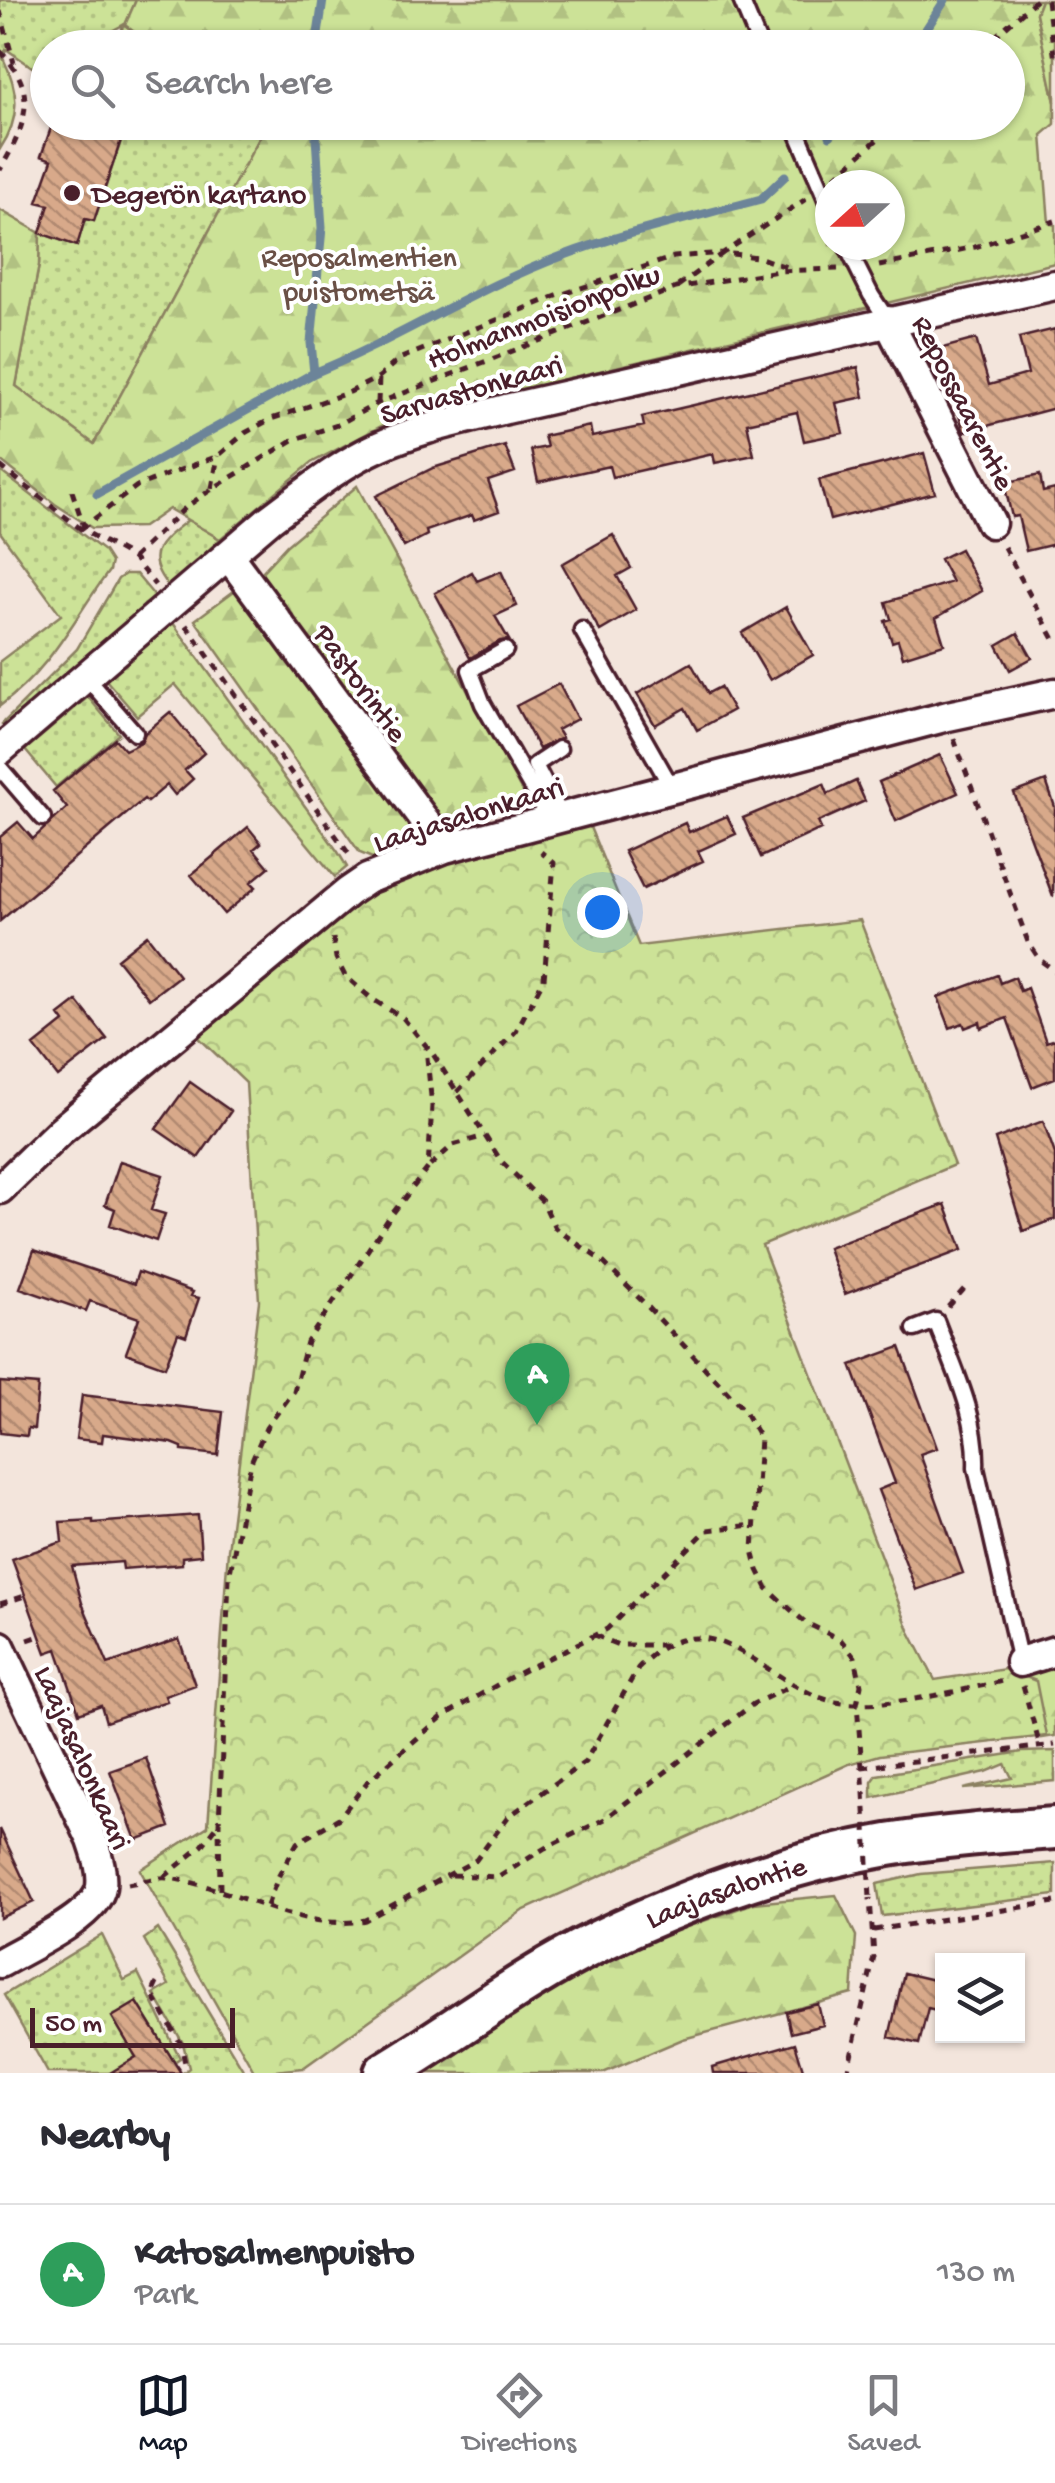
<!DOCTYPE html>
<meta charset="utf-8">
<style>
body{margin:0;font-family:"Gochi Hand",sans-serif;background:#f2f2f3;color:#2b2b33}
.controls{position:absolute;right:30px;bottom:30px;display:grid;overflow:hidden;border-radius:0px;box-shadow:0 2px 8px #0004}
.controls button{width:90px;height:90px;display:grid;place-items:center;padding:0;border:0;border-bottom:2px solid #e1e1e2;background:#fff;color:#2b2b33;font:50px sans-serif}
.compass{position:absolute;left:815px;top:170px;width:90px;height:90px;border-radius:50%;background:#fff;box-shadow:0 2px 8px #0004;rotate:249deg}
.scale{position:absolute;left:30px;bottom:25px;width:205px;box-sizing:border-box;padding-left:10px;border:5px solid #4a1f2b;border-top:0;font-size:28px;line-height:35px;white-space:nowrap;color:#4a1f2b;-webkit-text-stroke:8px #fff;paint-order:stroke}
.you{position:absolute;left:602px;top:912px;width:35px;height:35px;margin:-25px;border:8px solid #fff;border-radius:50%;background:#1a73e8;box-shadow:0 0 0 15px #1a73e833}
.badge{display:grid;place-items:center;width:65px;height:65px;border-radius:50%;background:#111827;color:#fff;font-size:32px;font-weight:700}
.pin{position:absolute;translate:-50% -82px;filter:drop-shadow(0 2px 5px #0008)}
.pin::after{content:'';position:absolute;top:52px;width:35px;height:30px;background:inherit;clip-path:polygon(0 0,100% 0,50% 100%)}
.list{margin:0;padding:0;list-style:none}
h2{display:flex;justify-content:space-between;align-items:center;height:130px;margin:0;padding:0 40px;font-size:42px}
h2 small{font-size:32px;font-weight:400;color:#7c7c81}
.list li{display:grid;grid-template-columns:65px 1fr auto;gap:30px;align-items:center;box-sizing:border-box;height:140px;padding:0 40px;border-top:2px solid #e1e1e2}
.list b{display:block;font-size:38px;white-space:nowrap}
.list p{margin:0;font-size:32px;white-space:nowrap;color:#7c7c81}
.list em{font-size:32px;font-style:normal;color:#7c7c81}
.icon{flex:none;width:55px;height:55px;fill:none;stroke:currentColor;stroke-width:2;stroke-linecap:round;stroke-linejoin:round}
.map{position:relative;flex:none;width:1055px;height:2073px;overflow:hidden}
.search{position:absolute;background:#fff;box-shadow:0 2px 8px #0004;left:30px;right:30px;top:30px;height:110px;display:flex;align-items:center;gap:25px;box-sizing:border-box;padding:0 35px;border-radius:55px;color:#7c7c81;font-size:38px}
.sheet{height:270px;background:#fff}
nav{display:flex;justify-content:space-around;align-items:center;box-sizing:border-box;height:140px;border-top:2px solid #e1e1e2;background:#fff;font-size:28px;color:#7c7c81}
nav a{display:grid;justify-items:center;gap:5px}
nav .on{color:#111827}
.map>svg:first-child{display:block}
.grass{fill:url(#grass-dots);stroke:#8b8061;stroke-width:2.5}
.forest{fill:url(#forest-firs);stroke:#8b8061;stroke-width:2.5;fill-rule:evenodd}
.park{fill:url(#park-crowns);stroke:#8b8061;stroke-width:2.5}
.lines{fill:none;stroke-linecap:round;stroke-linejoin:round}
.stream{stroke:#6c8499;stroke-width:9}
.building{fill:url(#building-back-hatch);stroke:#4a1f2b;stroke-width:2.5}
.service-casing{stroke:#4a1f2b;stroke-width:21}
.minor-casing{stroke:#4a1f2b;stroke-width:35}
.secondary-casing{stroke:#4a1f2b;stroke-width:48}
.path{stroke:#4a1f2b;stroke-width:5;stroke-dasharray:8 8;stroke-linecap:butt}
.service{stroke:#fff;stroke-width:14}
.minor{stroke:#fff;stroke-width:28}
.secondary{stroke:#fff;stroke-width:40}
.path-bridge{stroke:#4a1f2b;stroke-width:5;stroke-dasharray:8 8;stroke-linecap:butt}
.poi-dot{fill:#4a1f2b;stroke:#fff;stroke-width:4}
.labels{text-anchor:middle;stroke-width:8;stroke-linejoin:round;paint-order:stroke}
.poi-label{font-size:30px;fill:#4a1f2b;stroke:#fff;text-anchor:start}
.park-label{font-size:30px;fill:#6a5046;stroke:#fff}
.street-label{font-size:30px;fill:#4a1f2b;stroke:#fff}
</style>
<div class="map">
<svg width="1055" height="2073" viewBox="0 0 1055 2073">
<defs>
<pattern id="grass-dots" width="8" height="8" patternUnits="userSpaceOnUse" patternTransform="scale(2.5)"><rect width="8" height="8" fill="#cce297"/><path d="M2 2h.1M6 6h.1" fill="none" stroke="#b1c182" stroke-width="1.8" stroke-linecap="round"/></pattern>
<pattern id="forest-firs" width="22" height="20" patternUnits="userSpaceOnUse" patternTransform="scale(2.5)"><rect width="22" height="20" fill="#cce297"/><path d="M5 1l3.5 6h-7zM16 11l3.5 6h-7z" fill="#b1c182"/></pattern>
<pattern id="park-crowns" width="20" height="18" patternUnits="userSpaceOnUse" patternTransform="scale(2.5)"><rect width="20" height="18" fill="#cce297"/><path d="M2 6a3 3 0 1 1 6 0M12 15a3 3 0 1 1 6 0" fill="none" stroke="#b1c182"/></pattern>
<pattern id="building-back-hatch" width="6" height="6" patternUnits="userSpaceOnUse" patternTransform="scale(2.5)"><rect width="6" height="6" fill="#d8a98a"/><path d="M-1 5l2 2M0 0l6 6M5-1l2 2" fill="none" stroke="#b18971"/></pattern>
</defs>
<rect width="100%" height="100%" fill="#f3e5dc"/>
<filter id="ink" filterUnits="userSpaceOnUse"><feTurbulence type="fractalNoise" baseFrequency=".01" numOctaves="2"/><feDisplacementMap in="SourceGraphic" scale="20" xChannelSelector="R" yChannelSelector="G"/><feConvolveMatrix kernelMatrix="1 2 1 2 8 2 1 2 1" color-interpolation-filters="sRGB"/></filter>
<g filter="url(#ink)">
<path class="grass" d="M0,0h136l-11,25 29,22h-36l5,-22 -41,22 -34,1 -1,20 -9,3 -32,-22 -3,9c16,32 18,60 -3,91z
M127,123h122l13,10 -168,311 -78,-58 23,-121 1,-32 37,13 8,-27 9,2z
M0,471l104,80 7,11 -2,9c-38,51 -55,94 -109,135v-45l61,-46 -61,-83z
M188,520l32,19 -50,49c-29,-33 -11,-45 18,-68z
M125,574h11l21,25 -150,130 -5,-5 75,-75 41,-70z
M173,623l165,229 9,15 -12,10 -160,-193 -38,32 -31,-36z
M88,697l31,37 -63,53 -31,-37z
M1055,1751v30l-92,8 49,-11 -7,-14 -19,8 -114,26v-16l5,-7 145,-23z
M1055,1863v32l-173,21 -5,-32 44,-10z
M158,1929l87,144h-62l6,-5 -6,-25 -29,-49 15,-9 -25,-46z
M102,1935l22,45 14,-7 42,85 -6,4 -37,-60 -1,55 -11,7 5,9h-82l-44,-78z"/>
<path class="forest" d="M136,0h905l-5,13 19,89v22l-13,11 7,88 6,2v38l-662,157 -82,43 -91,76 -51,-30 -26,18 -51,1 -37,-24 -55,-44v-250l40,23 -1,32 -23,121 78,58 168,-311 -13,-10 759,-1v-74l-854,-1 -29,-22zM830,185h60v60h-60z
M357,486l171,317 -55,13h-34l-179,-242 27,-29z
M238,588l174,238 -7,19 -28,15 -17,-7 -165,-233z
M1055,1664v72l-13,2 -18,-58 6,-7z
M836,1895l20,41 -4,58 -169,45 -80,34h-180l89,-61 110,-62 132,-47z"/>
<path class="park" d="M1041,0h14v102l-19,-89z
M587,820l52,126 221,-26 94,245 -192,80 147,385 26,50 70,-11 31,12 11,55 -167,19 -31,9 -327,147 -219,157 -48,5 -115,-203 68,-44 20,-276 31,-249 -13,-218 -51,-49 167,-138 63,-30z"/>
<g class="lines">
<path class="stream" d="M316,48l7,-48
M914,48l31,-48
M830,136l13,-14
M314,373l-3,-30 11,-115 -7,-106
M97,494l217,-121c85,-34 162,-85 248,-117 64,-24 133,-39 199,-57l24,-23"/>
</g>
<path class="building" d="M53,122h74l-33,99 -9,-2 -8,27 -37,-13 9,-28 -12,-3 15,-42 -11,-4z
M1055,329v79l-91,24 -11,-37 -7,2 -22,-44 52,-14 13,46 39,-11 -9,-36z
M858,367l6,30 -28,6 7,30 -39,8 -7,-29 -50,11 7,32 -39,8 -2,-9 -101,23 -3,-11 -71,16 -7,-32 16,-3 -3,-11 46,-10 2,11 52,-11 -2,-9z
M505,446l10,26 -27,9 11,30 -25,9 -2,-5 -46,16 1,4 -23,12 -28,-51 57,-28z
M924,453l11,40 -105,27 -11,-40z
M1040,475l3,17 12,-3v55l-29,7 -8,-35 -6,1 -8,-34z
M613,535l18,33 -14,8 19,34 -36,21 -38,-67z
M960,549l22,42 -46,27 8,26 -41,13 -5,-17 -6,2 -7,-21 6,-2 -5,-17 66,-20 -12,-23z
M501,571l16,35 -22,10 14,24 -9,1 -30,17 -35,-65 37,-21 5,9z
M786,607l27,48 -43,25 -28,-47z
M1018,633l14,25 -22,12 -13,-25z
M691,663l17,30 12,-6 13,23 -36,20 -12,-22 -30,17 -18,-31z
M559,684l18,35 -20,11 5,8 -23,11 -23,-43z
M170,712l34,41 -19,17 8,9 -18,16 -8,-10 -20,17 -3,-3 -144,122v-84l18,-15 15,17 34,-31 -14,-17 62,-52 10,11 16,-8 4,-9z
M940,755l18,38 -62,28 -17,-39z
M856,781l9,20 -47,21 3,7 -60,28 -18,-39 81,-34 4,10z
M1046,781l9,26 -2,90 -39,-104z
M727,816l9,18 -38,17 5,10 -60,28 -19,-38 61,-28 4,9z
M248,827l13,16 -7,6 15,18 -18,15 5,5 -32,27 -33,-39z
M147,935l32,41 -30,23 -32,-40z
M997,975l3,8 15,-6 5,14 7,-3 19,54 9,-3v39l-23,9 -25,-69 -26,10 -1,-6 -15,6 -2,-5 -13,5 -12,-31z
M77,1001l30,38 -49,38 -24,-31 30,-24 -5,-7z
M190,1082l41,29 -33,47 -42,-29z
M1043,1121l12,33v65l-32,12 -28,-92z
M120,1161l43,14 -12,35 14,4 -9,27 -46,-16 5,-16 -10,-4z
M945,1204l17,46 -117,44 -17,-46z
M34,1250l100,34 4,-12 55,20 -2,4 8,2 -13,38 -8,-3 -13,34 -39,-14 13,-35 -49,-17 -4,10 -66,-23z
M900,1347l37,101 -17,6 43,119 -47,17 -38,-100 17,-7 -44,-118z
M0,1382l38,3 -4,44 -6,-1 -1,8 -27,-3z
M82,1395l141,17 -5,43 -36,-4v-4l-10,-4 -69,-9 -1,8 -26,-3z
M198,1515l3,40 -19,2v7l-59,5 -1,-7 -50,4 10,37 26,61 71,-25 16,46 -30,11 2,5 -61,21 -5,-17 -22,8 -22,-64 -11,4 -34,-94 50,-17 -2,-20 33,-2v3z
M146,1758l24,69 -34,13 -26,-69z
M0,1829l34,73 -34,16z
M904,1973l38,9 -2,29 -12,-3 -9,36 -30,-7z
M137,2002l44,71h-71l26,-16 -24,-40z
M818,2004l5,21 -32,8 -5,-21z
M795,2043l9,30h-91l-1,-6z"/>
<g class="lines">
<g class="service-casing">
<path id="service" d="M741,0l20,48
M793,122l37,86
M846,245l25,50 17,26
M582,630l90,158
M505,650l-35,20 13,34 67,116
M86,677l49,56
M559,749l-24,16 27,52
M0,768l43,50
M915,1329l21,-8c18,48 42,95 40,147l44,194"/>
</g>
<g class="minor-casing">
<path id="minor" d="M888,321l103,202
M228,555l217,293
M0,750l270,-231c35,-26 70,-55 110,-73 40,-18 84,-26 126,-37l549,-124
M0,1189l60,-58 288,-239 19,-13 78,-31 503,-132 107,-23
M0,1646l92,194c5,15 11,31 9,47 -5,30 -76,61 -101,76
M1020,1662l35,-11"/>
</g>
<g class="secondary-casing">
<g id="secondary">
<path id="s1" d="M385,2073c72,-43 139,-96 214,-132 91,-44 189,-79 289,-96 55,-9 111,-13 167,-17"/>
</g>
</g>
<path class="path" d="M1047,0l8,61
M0,11l14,52
M982,48l54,-48
M0,51c40,41 26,74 0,119
M835,177l62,-55
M879,266l96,-19 80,-26
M678,286l45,-33 35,4 31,11
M378,403l1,-26
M0,466l81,63 52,29 22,27
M212,488l6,-32
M72,491l12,36
M81,529l56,-43 81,-30 27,-23 26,-14 79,-27 29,-15 20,-18 155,-62 120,-40 49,-4 83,-54
M1004,547l51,94
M133,558l53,-51 26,-18 81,-49 44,-15 41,-22 298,-115 102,-17 60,-2
M186,625l165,232
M954,739l74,203 12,18 15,11
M333,938l3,20 9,18 27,23 31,19 30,36 68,107 42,41 12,26 47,33 46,46 95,102 17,29 -7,112 5,20 9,18 14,13 25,22 35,17 14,17 6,28 -4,19 7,88
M457,1092l59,-61 28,-52 10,-116 -13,-11
M430,1166l23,-21 32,-9
M948,1307l16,-18
M0,1604l25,-8
M595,1635l23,10h47
M28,1640l12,-4
M1023,1686l17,60
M862,1767l193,-22
M452,1875l47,2 46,-29 60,-29 148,-115 42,-20
M164,1877l38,-31 15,-20
M128,1884c13,-2 27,-7 39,-6 64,7 135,56 198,42l111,-60 32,-43 77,-55 53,-94c75,-78 125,19 198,34 44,8 122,-11 167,-21
M220,1890l-1,-66 10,-246 22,-116 15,-34 28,-37 13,-49 82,-124 39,-50 4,-62 -6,-58
M267,1906l11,-29 19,-34 42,-25 29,-37 74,-64 67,-39 98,-49 100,-99 46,-5
M874,1930l181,-28
M157,1983l-5,11 29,50 4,19 -7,5
M847,2073l27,-116 -4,-59"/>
<use href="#service" class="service"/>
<use href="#minor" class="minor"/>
<use href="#secondary" class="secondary"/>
<path class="path-bridge" d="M864,1792l6,106"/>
</g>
</g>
<circle class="poi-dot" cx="72" cy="193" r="10"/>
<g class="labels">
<g class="poi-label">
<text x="92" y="203">Degerön kartano</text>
</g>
<g class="park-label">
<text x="359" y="266">Reposalmentien<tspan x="359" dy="34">puistometsä</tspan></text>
</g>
<g class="street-label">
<text transform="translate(543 315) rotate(-21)" y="10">Holmanmoisionpolku</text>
<text transform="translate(471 388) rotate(-16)" y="10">Sarvastonkaari</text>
<text transform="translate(965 402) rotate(63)" y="10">Repossaarentie</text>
<text transform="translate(362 682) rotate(54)" y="10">Pastorintie</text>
<text transform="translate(468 813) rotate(-17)" y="10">Laajasalonkaari</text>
<text transform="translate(84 1757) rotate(66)" y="10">Laajasalonkaari</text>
<text dy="10" stroke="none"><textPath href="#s1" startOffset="388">Laajasalontie</textPath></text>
</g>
</g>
</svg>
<div class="controls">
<button><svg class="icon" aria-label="layers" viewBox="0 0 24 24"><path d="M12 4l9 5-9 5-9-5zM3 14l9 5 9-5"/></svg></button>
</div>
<svg class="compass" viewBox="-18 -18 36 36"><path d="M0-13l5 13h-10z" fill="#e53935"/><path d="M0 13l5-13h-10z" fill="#7c7c81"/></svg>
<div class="scale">50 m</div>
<div class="you"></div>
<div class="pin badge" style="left:537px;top:1425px;background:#2e9e5b">A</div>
<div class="search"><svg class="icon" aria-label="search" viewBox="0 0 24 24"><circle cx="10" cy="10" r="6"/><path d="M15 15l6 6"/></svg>Search here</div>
</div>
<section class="sheet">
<h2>Nearby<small></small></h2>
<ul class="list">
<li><span class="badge" style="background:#2e9e5b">A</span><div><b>Katosalmenpuisto</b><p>Park</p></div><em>130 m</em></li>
</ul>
</section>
<nav>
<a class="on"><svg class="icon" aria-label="map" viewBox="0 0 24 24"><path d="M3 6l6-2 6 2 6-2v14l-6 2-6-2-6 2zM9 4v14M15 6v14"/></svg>Map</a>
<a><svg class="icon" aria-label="directions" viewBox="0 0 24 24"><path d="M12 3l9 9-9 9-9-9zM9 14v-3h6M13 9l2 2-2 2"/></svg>Directions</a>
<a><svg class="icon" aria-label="saved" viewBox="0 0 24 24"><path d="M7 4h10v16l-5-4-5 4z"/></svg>Saved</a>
</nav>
